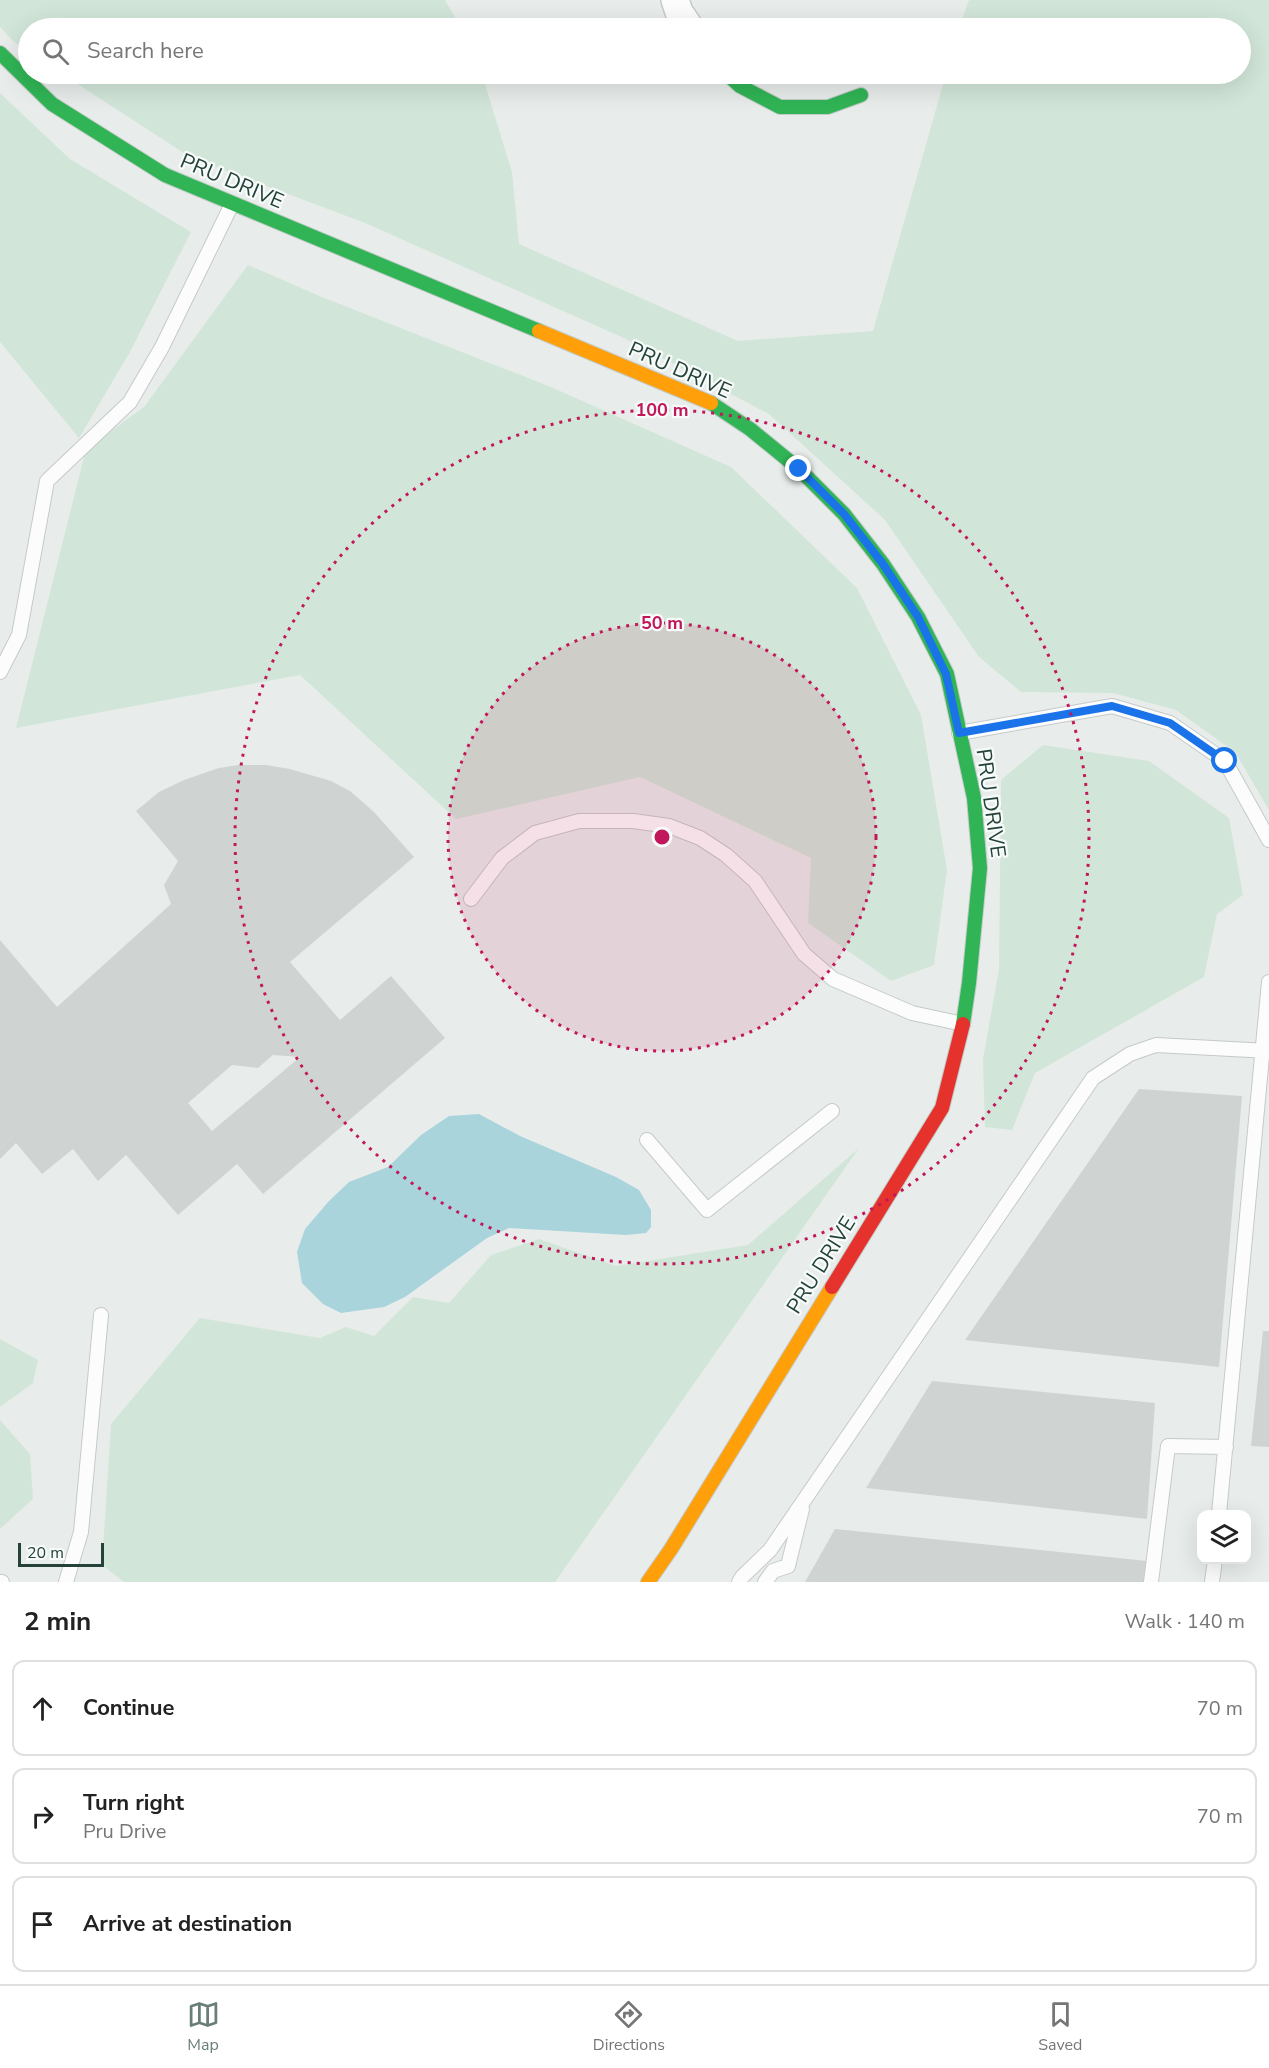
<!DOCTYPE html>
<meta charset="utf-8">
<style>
body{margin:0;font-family:"Nunito Sans",sans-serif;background:#f6f6f6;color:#222}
.controls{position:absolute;right:18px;bottom:18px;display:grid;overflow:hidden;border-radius:12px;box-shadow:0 6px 24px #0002}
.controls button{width:54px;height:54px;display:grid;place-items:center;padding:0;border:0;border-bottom:2px solid #e0e0e0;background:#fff;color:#222;font:30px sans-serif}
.scale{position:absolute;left:18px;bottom:15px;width:86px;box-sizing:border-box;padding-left:6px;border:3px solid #24423a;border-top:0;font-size:16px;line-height:21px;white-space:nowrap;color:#24423a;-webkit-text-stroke:4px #f7fbf9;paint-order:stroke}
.stop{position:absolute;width:18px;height:18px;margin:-14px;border:4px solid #1a73e8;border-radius:50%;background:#fff}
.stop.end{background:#1a73e8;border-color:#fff;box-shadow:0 2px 6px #0008}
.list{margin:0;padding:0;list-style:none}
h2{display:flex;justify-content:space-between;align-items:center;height:78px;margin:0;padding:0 24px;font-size:26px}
h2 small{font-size:20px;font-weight:400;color:#767676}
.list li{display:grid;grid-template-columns:39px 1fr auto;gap:18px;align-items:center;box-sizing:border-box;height:96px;margin:0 12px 12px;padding:0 12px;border:2px solid #e0e0e0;border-radius:12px}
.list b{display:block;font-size:22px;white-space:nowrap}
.list p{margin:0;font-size:20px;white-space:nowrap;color:#767676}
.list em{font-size:20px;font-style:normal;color:#767676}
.icon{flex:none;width:33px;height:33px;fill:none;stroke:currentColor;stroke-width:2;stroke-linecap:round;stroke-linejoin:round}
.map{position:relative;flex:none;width:1269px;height:1582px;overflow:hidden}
.search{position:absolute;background:#fff;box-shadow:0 6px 24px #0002;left:18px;right:18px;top:18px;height:66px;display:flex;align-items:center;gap:15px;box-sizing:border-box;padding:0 21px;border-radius:33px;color:#767676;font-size:22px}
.sheet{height:402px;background:#fff}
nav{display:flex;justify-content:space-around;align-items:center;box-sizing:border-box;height:84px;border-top:2px solid #e0e0e0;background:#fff;font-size:16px;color:#767676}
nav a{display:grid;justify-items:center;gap:3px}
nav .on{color:#697e78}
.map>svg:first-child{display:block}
.green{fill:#d1e6d8}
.water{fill:#a9d4db}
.building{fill:#cfd4d2;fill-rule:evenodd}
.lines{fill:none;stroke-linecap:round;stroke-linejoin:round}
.lane-casing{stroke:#c5cac8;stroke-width:16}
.street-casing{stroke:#c5cac8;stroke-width:30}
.fast-casing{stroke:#c3cbc8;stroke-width:16}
.slow-casing{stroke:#c3cbc8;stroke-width:16}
.jam-casing{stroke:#c3cbc8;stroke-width:16}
.lane{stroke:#fcfcfc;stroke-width:14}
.street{stroke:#fcfcfc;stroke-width:27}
.fast{stroke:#30b455;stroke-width:14}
.slow{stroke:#ff9f0a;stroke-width:14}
.jam{stroke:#e5322d;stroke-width:14}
.route{stroke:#1a73e8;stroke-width:8}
.ring{fill:none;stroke:#c2185b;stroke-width:3;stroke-dasharray:3 6}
.labels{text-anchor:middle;stroke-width:4.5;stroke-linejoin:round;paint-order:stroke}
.street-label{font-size:21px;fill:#24423a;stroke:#f7fbf9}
.centre{fill:#c2185b;stroke:#f7fbf9;stroke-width:3}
.ring-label{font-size:18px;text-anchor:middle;font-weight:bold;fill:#c2185b;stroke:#f7fbf9;stroke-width:4.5;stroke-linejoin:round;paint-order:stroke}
</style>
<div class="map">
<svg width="1269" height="1582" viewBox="0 0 1269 1582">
<rect width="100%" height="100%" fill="#e8edeb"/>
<path class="green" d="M0,0h445l16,28h-433v23l-15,-10 -13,-14z
M969,0h300v810l-34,-58 -59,-42 -63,-17 -92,-1 -42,-35 -94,-137 -116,-106 -143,-75 -261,-116 -175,-66 -128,-83h420l30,98 7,72 219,97 135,-10 73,-257h294v-46h-281z
M0,93l70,66 121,73 -61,120 -51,86 -79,-96z
M248,265l74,32 229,90 180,80 126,121 64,127 26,155 -13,95 -43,16 -83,-58 3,-65 -171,-81 -184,42 -156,-144 -284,53 70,-279 58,-42z
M1043,745l106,16 80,57 14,77 -26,19 -13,63 -169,96 -23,57 -27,-3 -2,-68 16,-90 2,-189z
M859,1148l-304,434h-431l-22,-17 9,-141 89,-106 120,20 26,-11 28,9 39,-39 36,6 42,-48 48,-16 77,27 132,-21z
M0,1339l38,21 -5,23 -33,24z
M0,1420l30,34 3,45 -33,30z"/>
<path class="water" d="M479,1114l41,22 96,41 23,13 12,20v17l-5,6 -20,2 -117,-7 -22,10 -82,59 -21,10 -43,6 -18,-9 -21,-21 -5,-31 8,-23 24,-28 20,-19 39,-15 33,-32 28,-19z"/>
<path class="building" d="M238,765h28l24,4 41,12 19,10 24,21 40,45 -124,105 50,58 51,-44 54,62 -182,156 -26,-30 -59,51 -52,-60 -28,26 -25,-32 -31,25 -26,-31 -16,16v-219l57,67 114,-103 -7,-19 14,-24 -42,-50 23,-19 25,-12 35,-12zM273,1055l27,2 -88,74 -24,-28 44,-38 26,3z
M1139,1089l103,7 -23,271 -254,-27z
M1263,1331h6v116l-18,-1z
M932,1381l223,22 -8,116 -281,-31z
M835,1529l312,32 -2,21h-340z"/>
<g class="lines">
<g class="lane-casing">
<path id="lane" d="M0,672l19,-37 28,-154 83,-79 32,-55 70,-143
M959,733l153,-27 58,17 55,38 44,79
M471,899l31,-41 33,-25 44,-12h54l36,5 31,12 26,17 29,26 49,73 29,25 79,34 51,11
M647,1140l60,70 125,-99
M1219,1514l50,-532
M0,1582h2
M66,1582l15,-50 20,-217
M739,1582l3,-5 28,-27 323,-472 37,-24 26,-9 113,6
M765,1582l8,-11 15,-5 14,-57
M1151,1582l17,-136 58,1
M1212,1582l3,-22"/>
</g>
<g class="street-casing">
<path id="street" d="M675,0l4,12 11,16"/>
</g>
<g class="fast-casing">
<path id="fast" d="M0,53l52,51 113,71 374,156
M727,74l13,12 40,21h48l33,-12
M711,403l39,26 49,40 45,45 39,50 35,53 29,57 27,124 6,70 -11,115 -6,41"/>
</g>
<g class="slow-casing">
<path id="slow" d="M539,331l172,72
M648,1582l23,-33 161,-262"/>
</g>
<g class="jam-casing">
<path id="jam" d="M832,1287l110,-179 21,-84"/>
</g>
<use href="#lane" class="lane"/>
<use href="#street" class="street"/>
<use href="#fast" class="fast"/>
<use href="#slow" class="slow"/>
<use href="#jam" class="jam"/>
</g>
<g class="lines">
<path class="route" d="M799,469l45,45 39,50 35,53 28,57 13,59 153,-27 58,17 55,38"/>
</g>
<circle cx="662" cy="837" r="214" fill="#c2185b" fill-opacity=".12"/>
<g class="ring">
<circle cx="662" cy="837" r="214"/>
<circle cx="662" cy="837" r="427"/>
</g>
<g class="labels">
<g class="street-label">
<text transform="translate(232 181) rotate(23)" y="7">PRU DRIVE</text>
<text transform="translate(680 370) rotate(24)" y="7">PRU DRIVE</text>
<text transform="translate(991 803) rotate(82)" y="7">PRU DRIVE</text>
<text transform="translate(821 1265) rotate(-58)" y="7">PRU DRIVE</text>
</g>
</g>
<circle cx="662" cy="837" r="9" class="centre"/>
<g class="ring-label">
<text x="662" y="416">100 m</text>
<text x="662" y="629">50 m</text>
</g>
</svg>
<div class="controls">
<button><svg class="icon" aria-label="layers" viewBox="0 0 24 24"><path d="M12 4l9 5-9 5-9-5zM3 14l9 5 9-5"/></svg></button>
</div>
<div class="scale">20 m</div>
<div class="stop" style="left:1225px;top:761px"></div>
<div class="stop end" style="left:799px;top:469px"></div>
<div class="search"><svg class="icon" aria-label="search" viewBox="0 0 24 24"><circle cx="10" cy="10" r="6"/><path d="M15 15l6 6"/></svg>Search here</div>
</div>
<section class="sheet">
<h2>2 min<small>Walk · 140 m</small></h2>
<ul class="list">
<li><svg class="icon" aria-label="ahead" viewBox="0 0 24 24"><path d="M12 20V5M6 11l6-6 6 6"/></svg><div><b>Continue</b></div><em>70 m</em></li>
<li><svg class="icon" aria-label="right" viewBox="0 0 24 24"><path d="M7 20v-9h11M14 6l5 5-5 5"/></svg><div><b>Turn right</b><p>Pru Drive</p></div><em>70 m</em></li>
<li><svg class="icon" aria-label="arrive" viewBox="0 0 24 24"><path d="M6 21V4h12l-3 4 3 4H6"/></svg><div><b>Arrive at destination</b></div></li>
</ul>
</section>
<nav>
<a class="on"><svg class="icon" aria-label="map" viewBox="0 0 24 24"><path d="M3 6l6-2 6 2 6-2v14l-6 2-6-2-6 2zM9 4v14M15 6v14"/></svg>Map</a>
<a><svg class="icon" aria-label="directions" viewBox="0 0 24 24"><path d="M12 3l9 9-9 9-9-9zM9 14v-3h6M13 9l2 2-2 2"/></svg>Directions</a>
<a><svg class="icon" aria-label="saved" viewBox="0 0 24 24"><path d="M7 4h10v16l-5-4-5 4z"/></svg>Saved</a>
</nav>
